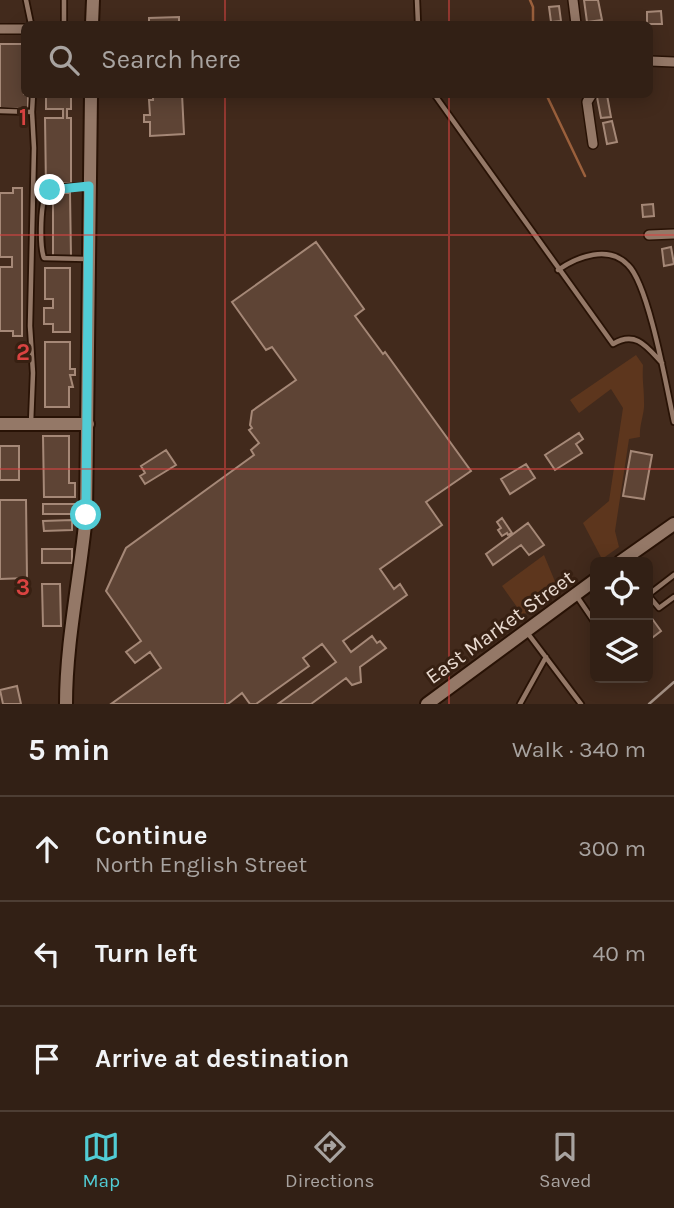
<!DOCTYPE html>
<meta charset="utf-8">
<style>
body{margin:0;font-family:Karla,sans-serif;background:#3a281e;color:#f1f3f6}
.controls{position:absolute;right:21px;bottom:21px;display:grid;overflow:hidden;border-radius:10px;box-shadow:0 4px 18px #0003}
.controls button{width:63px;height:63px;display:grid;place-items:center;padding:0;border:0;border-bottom:2px solid #4d3e34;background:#322015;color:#f1f3f6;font:35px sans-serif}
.stop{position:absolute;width:21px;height:21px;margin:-16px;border:5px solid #51ccd5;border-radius:50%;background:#fff}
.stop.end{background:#51ccd5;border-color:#fff;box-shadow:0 2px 7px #0008}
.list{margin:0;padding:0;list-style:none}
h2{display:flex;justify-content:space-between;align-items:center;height:91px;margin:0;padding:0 28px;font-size:30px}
h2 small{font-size:23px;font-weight:400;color:#a8a3a0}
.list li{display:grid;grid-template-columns:46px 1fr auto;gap:21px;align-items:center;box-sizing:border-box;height:105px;padding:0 28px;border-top:2px solid #4d3e34}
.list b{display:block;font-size:26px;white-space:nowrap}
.list p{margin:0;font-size:23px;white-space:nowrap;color:#a8a3a0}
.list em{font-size:23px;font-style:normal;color:#a8a3a0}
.icon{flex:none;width:38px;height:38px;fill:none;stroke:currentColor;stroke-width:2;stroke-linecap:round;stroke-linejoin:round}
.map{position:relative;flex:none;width:674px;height:704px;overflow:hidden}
.search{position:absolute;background:#322015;box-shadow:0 4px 18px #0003;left:21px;right:21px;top:21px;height:77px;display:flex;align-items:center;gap:18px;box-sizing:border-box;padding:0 24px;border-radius:10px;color:#a8a3a0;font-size:26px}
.sheet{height:406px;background:#322015}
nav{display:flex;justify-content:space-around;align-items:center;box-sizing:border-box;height:98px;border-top:2px solid #4d3e34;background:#322015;font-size:19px;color:#a8a3a0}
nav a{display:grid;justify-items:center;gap:4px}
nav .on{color:#51ccd5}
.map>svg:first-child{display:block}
.green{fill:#5d361d}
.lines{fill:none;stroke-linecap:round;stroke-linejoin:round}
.stream{stroke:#9b603c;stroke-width:2.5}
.building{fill:#5e4435;stroke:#a58877;stroke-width:2}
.lane-casing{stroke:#281205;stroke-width:8}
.street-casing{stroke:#281205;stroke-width:12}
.secondary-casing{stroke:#281205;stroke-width:16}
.lane{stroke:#947867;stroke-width:4.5}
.street{stroke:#947867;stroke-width:9}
.secondary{stroke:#947867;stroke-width:12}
.rail{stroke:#a18e82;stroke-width:2.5}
.route{stroke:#51ccd5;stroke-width:9}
.grid{fill:none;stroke:#d94341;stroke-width:2;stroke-opacity:0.55}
.labels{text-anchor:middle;stroke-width:6;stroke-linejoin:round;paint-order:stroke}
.street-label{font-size:21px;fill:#e9dad0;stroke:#372012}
.grid-label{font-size:23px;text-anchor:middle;font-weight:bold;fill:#d94341;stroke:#372012;stroke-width:6;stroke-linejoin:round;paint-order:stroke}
</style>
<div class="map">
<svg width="674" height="704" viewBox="0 0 674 704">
<rect width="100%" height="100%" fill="#422a1c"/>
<path class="green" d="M636,355l7,10c-1,16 1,22 1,37 1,11 -5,23 -4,35l-11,2 -14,92 4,16 -17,12 -19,-36 26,-22 14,-93 -12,-19 -32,24 -9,-13z
M544,555l15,36 -32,22 -5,1 -20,-28z"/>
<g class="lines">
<path class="stream" d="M530,0l3,7v17
M546,94l39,82"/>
</g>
<path class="building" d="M584,0h14l4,20 -15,2z
M559,6l2,15 -10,1 -2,-15z
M661,11l1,13h-15v-12z
M179,17v7h-30v-6z
M0,44h24v50h4v14h-28z
M46,94h25v15h-4v9h4v65h-17v4h-8l-1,-69h18v-9h-17z
M153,94h29l2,40 -34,2v-14h-6v-7h6l-1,-15h4z
M607,95l4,22 -10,1 -4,-21z
M612,121l5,21 -10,2 -4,-21z
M13,188h9v148h-9v-5h-13v-64h12v-10h-12v-64h13z
M53,193h17l1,65h-18z
M653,204l1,12 -11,1 -1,-12z
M316,242l48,67 -9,7 28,38 2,-2 86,119 -45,31 16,23 -62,44 14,20 6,-5 7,11 -64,46 8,11 21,-16 5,7 3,-2 6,7 -26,19 1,15 -9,3 -6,-7 -35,26h-33l58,-42 -14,-18 -19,14 6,8 -53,38h-6l-8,-11 -14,11h-117l50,-36 -11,-16 -15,11 -9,-11 15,-11 -35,-50 20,-43 128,-93 -3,-5 8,-7 -10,-13 3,-2 -2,-3 2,-14 44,-31 -24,-33 -6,3 -34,-48z
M671,247l3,17 -10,2 -2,-17z
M45,268h25v64h-17v-8h-9v-16h9v-9h-8z
M45,342h25v27h5v6h-5l3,12h-4v20h-24z
M579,433l4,6 -7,5 6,9 -27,17 -10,-15z
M43,436h26v47h6v14h-31z
M0,446h19v34h-19z
M166,450l10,15 -31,19 -5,-8 5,-3 -4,-7z
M631,451l21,4 -8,44 -21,-3z
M526,464l9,14 -25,16 -9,-15z
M0,500h26l1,78 -27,1z
M43,504h32v10h-32z
M502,518l10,15 -4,2 -1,-2 -5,3 -4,-6 3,-2 -4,-6z
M72,520v10l-28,1 -1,-10z
M528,523l16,22 -15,10 -8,-10 -28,20 -7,-11z
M42,549h30v14h-30z
M42,584h18l1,42h-18z
M648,613l13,18 -13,10z
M17,686l4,18h-18l-3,-14z"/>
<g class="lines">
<g class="lane-casing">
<path id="lane" d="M26,0l5,24
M64,0v24
M417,0l1,24
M434,94l179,250c23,-14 34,3 49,19
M0,111l32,1 1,-18
M86,259l-42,-1c-4,-10 -5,-61 5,-67 10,-6 28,-4 40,-5
M558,270c20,-14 51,-25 70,-5 21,20 39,125 46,157
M31,423l2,-50 -3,-47 4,-178 -2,-36
M674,575l-26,20 11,13 15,-11
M576,595l19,28
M526,631l55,73
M520,704l26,-47"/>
</g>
<g class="street-casing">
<path id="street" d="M573,0l3,24
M0,29h24
M650,61l24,1
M592,94l-5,8 6,42
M649,235l25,-1"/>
</g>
<g class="secondary-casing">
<path id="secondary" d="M92,24l1,-24
M0,424h88
M620,562l54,-38
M66,704c0,-63 14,-125 20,-189l5,-421
M427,704l168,-124"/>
</g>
<use href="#lane" class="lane"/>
<use href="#street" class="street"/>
<use href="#secondary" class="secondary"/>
<path class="rail" d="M649,704l25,-22"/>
</g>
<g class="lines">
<path class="route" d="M50,190l39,-4 -3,329"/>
</g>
<path class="grid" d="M225,0v24M449,0v24M225,94v610M449,94v610M0,235h674M0,469h674"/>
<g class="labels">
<g class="street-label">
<text transform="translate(500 627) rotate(-36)" y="7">East Market Street</text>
</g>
</g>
<g class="grid-label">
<text x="23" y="125">1</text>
<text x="23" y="360">2</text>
<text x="23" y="595">3</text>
</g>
</svg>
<div class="controls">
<button><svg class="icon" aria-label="locate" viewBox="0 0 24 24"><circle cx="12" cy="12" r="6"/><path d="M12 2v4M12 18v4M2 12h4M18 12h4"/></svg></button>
<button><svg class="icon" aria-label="layers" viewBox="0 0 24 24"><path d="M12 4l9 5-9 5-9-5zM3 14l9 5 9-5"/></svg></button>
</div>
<div class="stop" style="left:86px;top:515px"></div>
<div class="stop end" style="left:50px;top:190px"></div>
<div class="search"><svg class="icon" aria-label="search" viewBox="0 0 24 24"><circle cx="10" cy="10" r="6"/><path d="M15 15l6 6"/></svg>Search here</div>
</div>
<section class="sheet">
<h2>5 min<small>Walk · 340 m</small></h2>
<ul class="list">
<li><svg class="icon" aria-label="ahead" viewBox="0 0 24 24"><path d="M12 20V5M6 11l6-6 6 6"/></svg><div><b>Continue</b><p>North English Street</p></div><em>300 m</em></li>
<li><svg class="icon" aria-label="left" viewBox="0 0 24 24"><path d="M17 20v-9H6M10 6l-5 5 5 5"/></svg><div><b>Turn left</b></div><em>40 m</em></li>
<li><svg class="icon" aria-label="arrive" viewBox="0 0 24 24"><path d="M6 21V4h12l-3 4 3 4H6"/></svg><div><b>Arrive at destination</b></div></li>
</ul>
</section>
<nav>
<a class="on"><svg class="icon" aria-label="map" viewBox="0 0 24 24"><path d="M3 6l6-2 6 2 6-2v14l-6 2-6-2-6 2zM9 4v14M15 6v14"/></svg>Map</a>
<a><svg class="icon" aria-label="directions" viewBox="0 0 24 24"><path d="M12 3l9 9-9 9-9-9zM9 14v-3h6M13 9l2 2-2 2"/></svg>Directions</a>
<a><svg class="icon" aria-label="saved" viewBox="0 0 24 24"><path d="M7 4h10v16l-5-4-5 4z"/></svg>Saved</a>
</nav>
